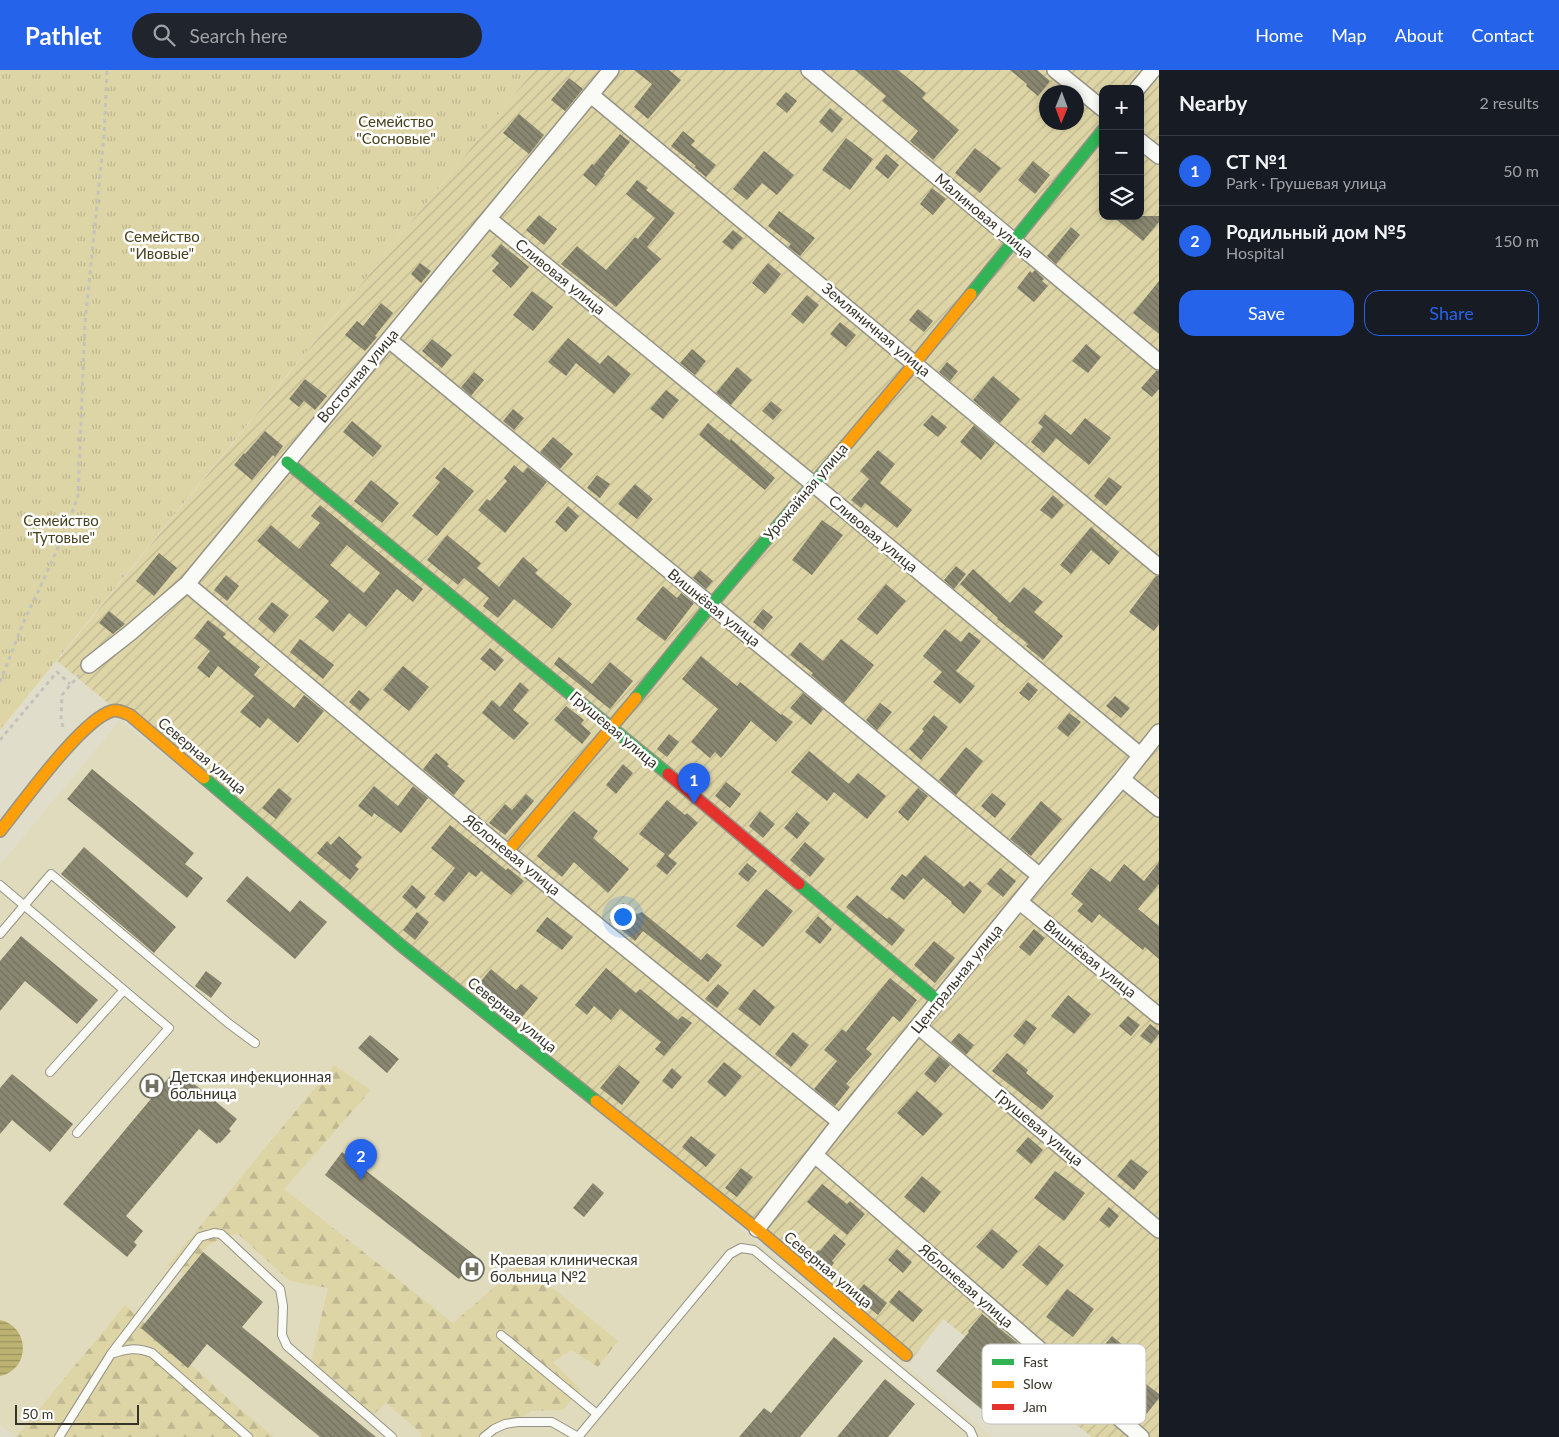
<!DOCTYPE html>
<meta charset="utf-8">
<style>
body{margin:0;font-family:Lato,sans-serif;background:#20242c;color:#f1f3f6}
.controls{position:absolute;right:15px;top:15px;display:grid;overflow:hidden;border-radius:10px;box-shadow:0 2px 8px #0003}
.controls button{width:45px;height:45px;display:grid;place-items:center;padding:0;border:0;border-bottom:1px solid #363941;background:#171b24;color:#f1f3f6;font:25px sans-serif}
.compass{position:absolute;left:1039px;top:15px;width:45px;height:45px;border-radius:50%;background:#171b24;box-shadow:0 2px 8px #0003;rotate:181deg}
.scale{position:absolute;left:15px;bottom:12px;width:124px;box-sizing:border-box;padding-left:5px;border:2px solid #373528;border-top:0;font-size:14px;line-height:18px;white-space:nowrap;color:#373528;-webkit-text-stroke:4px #fff;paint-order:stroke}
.you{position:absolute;left:622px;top:846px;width:18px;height:18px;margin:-12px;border:4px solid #fff;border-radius:50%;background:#1a73e8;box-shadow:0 0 0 8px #1a73e833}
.badge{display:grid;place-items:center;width:32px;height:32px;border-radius:50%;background:#2563eb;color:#fff;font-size:16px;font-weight:700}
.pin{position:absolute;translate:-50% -41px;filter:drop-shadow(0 1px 2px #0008)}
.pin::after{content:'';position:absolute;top:26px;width:18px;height:15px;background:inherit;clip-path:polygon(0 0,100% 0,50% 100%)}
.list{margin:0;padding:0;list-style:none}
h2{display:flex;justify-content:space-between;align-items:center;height:65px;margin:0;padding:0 20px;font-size:21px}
h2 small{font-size:16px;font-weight:400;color:#9ea1a6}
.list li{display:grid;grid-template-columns:32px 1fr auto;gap:15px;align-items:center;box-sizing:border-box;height:70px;padding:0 20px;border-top:1px solid #363941}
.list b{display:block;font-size:19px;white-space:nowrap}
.list p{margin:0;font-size:16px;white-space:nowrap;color:#9ea1a6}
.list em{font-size:16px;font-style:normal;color:#9ea1a6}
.actions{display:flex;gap:10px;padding:15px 20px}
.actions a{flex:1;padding:11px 0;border:1px solid #2563eb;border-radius:15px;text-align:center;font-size:18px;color:#2563eb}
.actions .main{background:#2563eb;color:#fff}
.icon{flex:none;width:28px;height:28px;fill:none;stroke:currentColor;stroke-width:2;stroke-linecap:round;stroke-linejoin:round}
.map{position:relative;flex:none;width:1159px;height:1367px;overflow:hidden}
header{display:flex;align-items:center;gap:30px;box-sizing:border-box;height:70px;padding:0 25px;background:#2563eb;color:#fff}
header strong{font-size:24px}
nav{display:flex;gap:28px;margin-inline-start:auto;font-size:18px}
.search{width:350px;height:45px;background:#20242c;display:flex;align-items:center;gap:12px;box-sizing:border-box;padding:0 18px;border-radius:28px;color:#9ea1a6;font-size:19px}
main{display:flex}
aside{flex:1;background:#171b24}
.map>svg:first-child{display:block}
.built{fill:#e1dbbd}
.forest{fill:url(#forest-firs)}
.park{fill:url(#park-tufts)}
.garden{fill:url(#garden-furrows);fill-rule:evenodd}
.water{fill:url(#water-rules)}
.building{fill:url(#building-back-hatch);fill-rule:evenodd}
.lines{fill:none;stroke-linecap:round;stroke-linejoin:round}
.lane-casing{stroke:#959385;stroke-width:10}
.street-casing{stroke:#959385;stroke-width:18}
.fast-casing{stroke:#959385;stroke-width:14}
.slow-casing{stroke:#959385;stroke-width:14}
.jam-casing{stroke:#959385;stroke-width:14}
.path{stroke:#c3c3bc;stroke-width:3;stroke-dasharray:4 4;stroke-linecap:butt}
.lane{stroke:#fafaf7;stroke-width:8}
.street{stroke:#fafaf7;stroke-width:15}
.fast{stroke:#30b455;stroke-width:11}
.slow{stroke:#ff9f0a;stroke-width:11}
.jam{stroke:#e5322d;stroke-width:11}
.labels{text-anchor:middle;stroke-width:5;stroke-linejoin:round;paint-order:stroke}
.park-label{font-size:15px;fill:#47411d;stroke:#fff}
.street-label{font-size:15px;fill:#373528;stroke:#fff}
.poi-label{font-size:15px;fill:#373528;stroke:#fff;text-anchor:start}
.key{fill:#fff;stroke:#c3c2be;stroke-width:1}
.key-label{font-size:14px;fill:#373528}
</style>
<header>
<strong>Pathlet</strong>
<div class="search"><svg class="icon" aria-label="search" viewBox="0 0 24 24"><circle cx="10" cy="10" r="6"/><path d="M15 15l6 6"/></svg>Search here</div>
<nav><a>Home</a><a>Map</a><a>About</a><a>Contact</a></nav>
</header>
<main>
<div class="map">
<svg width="1159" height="1367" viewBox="0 0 1159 1367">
<defs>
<pattern id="forest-firs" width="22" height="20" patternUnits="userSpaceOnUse" patternTransform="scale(1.25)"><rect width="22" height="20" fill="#ddd5a6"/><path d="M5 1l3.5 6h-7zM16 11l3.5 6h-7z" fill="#beb78f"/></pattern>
<pattern id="park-tufts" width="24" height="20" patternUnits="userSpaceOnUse" patternTransform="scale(1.25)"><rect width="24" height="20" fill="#ddd5a6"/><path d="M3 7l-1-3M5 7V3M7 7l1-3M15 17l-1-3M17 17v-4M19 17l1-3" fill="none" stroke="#beb78f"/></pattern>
<pattern id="garden-furrows" width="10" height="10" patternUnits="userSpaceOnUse" patternTransform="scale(1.25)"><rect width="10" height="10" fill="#ddd5a6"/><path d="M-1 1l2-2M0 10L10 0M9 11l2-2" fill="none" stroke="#beb78f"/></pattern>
<pattern id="water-rules" width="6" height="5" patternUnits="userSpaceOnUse" patternTransform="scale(1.25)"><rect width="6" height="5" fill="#bcb272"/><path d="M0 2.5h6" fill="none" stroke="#9a925e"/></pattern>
<pattern id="building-back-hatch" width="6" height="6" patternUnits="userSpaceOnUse" patternTransform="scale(1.25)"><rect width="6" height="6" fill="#8a8771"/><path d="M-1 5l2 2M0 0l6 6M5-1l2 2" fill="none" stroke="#726f5d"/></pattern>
</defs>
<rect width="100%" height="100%" fill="#e0ddca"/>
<path class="built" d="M120,650l261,212 612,505h-978l-15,-12v-560z"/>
<path class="forest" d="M334,995l37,25 -87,99 169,134 69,-60 96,78 -20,26 -27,-17 -18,12 28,28 -18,20 -31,1 -39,21 -3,5h-69l1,-3 -36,-31 -13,12 -62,-54 17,-73 -38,-7 -53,-48 -27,11 -26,30 -17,-8z
M125,1235l115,104 34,28h-258z"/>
<path class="park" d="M0,0h534l-534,660z"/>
<path class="garden" d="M534,0h625v1367h-67l-149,-118 -34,44 -852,-702zM1103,19h37v127h-37zM1046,22h30v30h-30z"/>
<path class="water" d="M0,1250c30,6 31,50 0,56z"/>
<path class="building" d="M634,0h35l12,10 -33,39 -14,-12 18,-23z
M855,0h43l28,23 -4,5 37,32 -26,30 -23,-19 8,-10 -36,-30 4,-5z
M1010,0h27l13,11 -12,15 -12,-10 1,-2z
M569,8l14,11 -18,22 -14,-11z
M786,22l11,9 -10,12 -11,-9z
M830,38l13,11 -11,14 -13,-11z
M519,44l25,21 -15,19 -26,-21z
M683,61l12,10 -4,4 25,20 -10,12 -12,-10 2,-1 -25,-20z
M620,64l10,8 -26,32 1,1 -9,11 -13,-11 9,-11 2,1z
M846,68l27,21 -23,31 -28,-20z
M975,78l26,20 -21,25 -25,-20z
M764,81l30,24 -17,20 -15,-12 -15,17 -14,-11z
M886,84l13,11 -11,14 -13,-11z
M1033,91l17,14 -15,19 -17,-14z
M637,110l11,8 -2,2 29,23 -28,34 14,12 -45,48 -55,-43 16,-18 29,24 29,-33 3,2 17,-21 -29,-24z
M932,118l14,11 -13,16 -13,-11z
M779,141l36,27 -15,18 -12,-9 3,-3 -23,-18z
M539,145l18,14 -13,16 -18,-15z
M1112,146h47v6l-16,19z
M1071,157l9,8 -24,29 -9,-8z
M733,160l10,8 -11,12 -10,-8z
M501,174l28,23 -18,21 -19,-17 7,-8 -8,-7z
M420,193l11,8 -10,12 -10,-9z
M768,193l13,11 -16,20 -13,-11z
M1035,200l9,9 -2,2 6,5 -14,16 -17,-14 13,-17 2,2z
M1159,211v53l-26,-21z
M532,221l21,16 -20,24 -20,-16z
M807,225l12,10 -16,19 -12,-10z
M381,233l12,10 -18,23 2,1 -12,14 -20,-16 12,-14 6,5z
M918,239l15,12 -9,11 -15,-12z
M840,252l16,13 -10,12 -16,-13z
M568,268l32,26 8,-9 23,19 -17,20 -38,-31 -10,13 -18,-14z
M432,269l20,16 -10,13 -20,-17z
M1086,274l15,13 -13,16 -16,-12z
M692,279l14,12 -11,14 -15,-12z
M947,292l11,9 -8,10 -11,-9z
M737,297l15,13 -21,25 -15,-12z
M1156,301h3v18l-7,8 -11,-9z
M474,302l10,8 -13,16 -10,-9z
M993,306l27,23 -20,24 -27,-23z
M305,309l22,17 -12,14 -11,-9 -5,6 -10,-8z
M666,320l13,10 -16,19 -13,-10z
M771,331l11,9 -9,10 -11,-9z
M513,339l11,9 -10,12 -11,-9z
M1045,344l26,21 14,-17 26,20 -22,27 -33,-27 -12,15 -13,-11 12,-15 -5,-4z
M932,345l15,12 -9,10 -15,-12z
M352,351l30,25 -9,11 -30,-25z
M708,353l22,18 1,-2 44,39 -10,12 -66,-55z
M974,355l21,18 -14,17 -21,-18z
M265,361l18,15 -8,11 -2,-2 -21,25 -18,-15 10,-12 1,1z
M553,367l20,17 -13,15 -20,-17z
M878,380l17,14 -15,19 32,27 -15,18 -32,-25 -4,5 -10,-8 18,-21 -9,-8z
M514,395l9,8 5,-6 19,15 -42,51 -27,-23 9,-11 3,2 17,-20 -3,-3z
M444,397l30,24 -37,45 -25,-20 28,-34 -5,-4z
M597,405l13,9 -10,14 -13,-10z
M1109,407l13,10 -16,19 -12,-10z
M371,410l28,23 -17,20 -28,-22z
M635,414l18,15 -16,20 -19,-15z
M1053,425l11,10 -12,14 -12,-9z
M320,435l103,84 -10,13 -16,-13 -31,38 -17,-14 -16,19 -18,-15 14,-16 -72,-60 14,-16 28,24 21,-26 -9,-7zM347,475l33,28 -16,20 -34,-28z
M568,436l11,10 -13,16 -11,-10z
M822,450l21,15 -31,40 -20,-15z
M1091,457l28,25 -10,13 -18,-15 -20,24 -11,-9z
M447,465l34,28 -4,5 22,19 24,-30 15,13 -3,3 37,31 -20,25 -38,-30 -16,19 -15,-12 6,-8 -25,-20 -6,7 -31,-25z
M159,483l18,15 -23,28 -18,-15z
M956,496l10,8 -12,15 -10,-9z
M973,499l37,34 14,-16 19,15 -9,10 29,24 -20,24 -17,-14 2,-2 -31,-25 1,-1 -38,-34z
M700,500l13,11 -7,8 -13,-11z
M226,505l13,11 -12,15 -13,-11z
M1156,506h3v48l-5,7 -25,-19z
M886,514l20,17 -29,34 -20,-16z
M663,516l14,12 4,-5 13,10 -29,38 -29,-22z
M272,532l17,13 -15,18 -16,-14z
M763,539l10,8 -10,13 -10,-8z
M109,541l16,13 -12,10 -14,-11z
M208,550l18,14 -3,3 37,30 -6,8 40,33 10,-13 20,16 -26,32 -30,-25 -8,10 -20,-16 14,-16 -36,-30 -9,12 -12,-10 13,-17 -16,-13z
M945,559l16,13 8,-10 12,9 -25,30 19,15 -15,18 -27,-22 9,-10 -19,-16z
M300,569l34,26 -11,14 -33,-27z
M841,569l33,26 -30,38 -33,-28 2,-2 -23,-18 10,-13 23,19z
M490,578l14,12 -9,11 -15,-12z
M701,586l36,30 3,-4 41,33 1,-1 11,8 -17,20 -25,-21 -30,37 -6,-6 -5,6 -19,-16 27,-33 -36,-30z
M559,587l33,27 18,-22 23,19 -23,28 -56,-45z
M403,596l26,21 -20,24 -26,-21z
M520,612l9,8 -16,20 16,13 -15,17 -32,-27 10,-13 8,7z
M1028,612l10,8 -9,11 -10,-8z
M359,620l11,9 -10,12 -11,-9z
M803,623l20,16 -12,16 -21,-17z
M1115,626l15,12 -9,10 -15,-12z
M880,633l12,9 -15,18 -11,-10z
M566,636l18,14 -3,4 10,9 -9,11 -28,-24z
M1069,643l12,9 -13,15 -11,-9z
M934,645l14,12 -27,33 -12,-11 15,-18 -2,-2z
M669,664l10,8 -12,15 -10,-8z
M966,677l17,14 -27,34 -17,-15z
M809,681l40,33 9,-11 28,23 -19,23 -33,-27 -7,9 -36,-29z
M436,683l13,11 -2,2 18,15 -11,14 -31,-26z
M623,694l10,9 -17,21 -10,-9z
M92,699l102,84 -9,11 18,14 -16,20 -120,-99z
M726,712l15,12 -11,14 -15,-12z
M374,716l24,20 15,-20 15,12 -27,35 -27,-20 -2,4 -14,-11z
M279,718l13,11 -16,20 -14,-11z
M918,718l10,8 -20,25 -10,-9z
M992,723l14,11 -11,14 -14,-12z
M526,724l8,7 -29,34 -16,-12 16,-19 7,6z
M667,730l18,15 2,-2 11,10 -30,33 9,7 -10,12 -11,-9 9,-12 -26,-20z
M1041,731l21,18 -31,37 -21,-17z
M574,741l24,20 -5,7 36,31 -21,24 -34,-31 -12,15 -25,-21z
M760,741l15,13 -12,14 -14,-12z
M797,742l13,11 -13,16 -13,-11z
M450,755l56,45 2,-2 16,13 -13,14 -30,-24 -5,6 -7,-5 -25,30 -10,-8 21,-26 -24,-20z
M339,766l23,21 -7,9 4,3 -9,11 -33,-27 10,-12 4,4z
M805,772l20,17 -15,18 -20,-17z
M84,777l92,80 -22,26 -93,-79z
M925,785l39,32 6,-6 12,10 -18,23 -13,-11 1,-1 -29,-24 -19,22 -14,-11 12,-15 4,3z
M1159,792v22l-21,25 21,17v33l-14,-12 -2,3 -44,-36 -7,9 -15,-12 6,-7 -12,-10 20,-26 19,14 14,-18 20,17z
M747,793l10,8 -9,11 -10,-8z
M1000,798l16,13 -13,16 -16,-13z
M247,806l43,36 10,-12 27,22 -32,37 -69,-58z
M412,815l14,12 -10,12 -14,-12z
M766,819l27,22 -30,36 -27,-21z
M857,825l30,24 2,-2 16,13 -13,16 -46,-39z
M623,833l14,11 5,-2 59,48 6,-7 15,12 -14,17 -65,-51 -8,10 -26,-21z
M417,842l12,10 -14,18 -12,-10z
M818,846l14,13 -12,15 -15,-12z
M547,847l26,20 -11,13 -26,-19z
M1034,859l11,9 -15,18 -11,-9z
M21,866l77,64 -21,24 -52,-43 -25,30v-50z
M934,871l21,17 -20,25 -21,-18z
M606,898l30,25 4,-4 38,31 4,-4 10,7 -28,33 -9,-7 6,-7 -41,-33 -9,11 -17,-14 -7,9 -12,-10z
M491,899l25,21 5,-6 17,14 -20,24 -42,-35z
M206,901l16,12 -11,15 -16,-12z
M890,908l27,22 -17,22 -7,-6 -27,33 6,5 -26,30 4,3 -15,19 -21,-17 23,-28 -13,-11 18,-21 4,3z
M718,914l11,9 -12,15 -12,-9z
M754,919l21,18 -15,19 -22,-17z
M1068,925l23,19 -17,20 -23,-18z
M1128,946l12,9 -9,11 -12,-10z
M1026,950l11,8 -13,17 -11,-9z
M1150,954l9,7v3l-8,10 -11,-8z
M793,962l16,13 -18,22 -16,-13z
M959,963l15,12 -8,10 -15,-13z
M370,965l29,24 -12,14 -29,-25z
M1007,983l21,17 -2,3 28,23 -12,14 -50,-39z
M939,986l11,9 -15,18 -11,-9z
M724,992l18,14 -17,21 -18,-15z
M619,995l21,17 -18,23 -22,-17z
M672,998l10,9 -10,12 -10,-8z
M176,999l61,50 -8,10 2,2 -11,12 -2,-1 -1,2 -18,-15 -73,87 17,15 -9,11 3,3 -10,12 -64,-53z
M12,1004l61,50 -23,28 -38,-32 -12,14v-46z
M917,1021l26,23 -20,22 -26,-23z
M691,1066l25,19 -10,12 -24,-20z
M1028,1067l15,13 -12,14 -15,-13z
M342,1082l135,105 -18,22 -134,-104z
M1131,1089l17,13 -14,18 -17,-14z
M741,1098l12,9 -16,20 -12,-9z
M1055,1101l30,22 -21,28 -30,-23z
M922,1106l19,16 -17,21 -20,-16z
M593,1113l11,10 -20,24 -11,-9z
M822,1114l25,20 3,-3 15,13 -18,21 -40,-33z
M1109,1137l10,9 -10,12 -10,-8z
M992,1159l26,22 -15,18 -27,-22z
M834,1164l12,10 -14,17 2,2 -7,9 -16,-14 7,-8 2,1z
M1039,1175l25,20 -17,21 -25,-21z
M897,1179l15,13 -9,11 -15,-13z
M203,1182l60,50 -21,25 134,110h-56l-113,-93 -19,24 -47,-40z
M864,1214l23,19 -9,12 -24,-20z
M1067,1219l27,20 -21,28 -27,-20z
M899,1220l24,20 -10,12 -24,-20z
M982,1244l49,40 -1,2 23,19 -9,11 -14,-12 -38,44 -56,-47 33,-39 -1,-1z
M1112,1266l18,15 -16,19 -18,-15z
M834,1267l29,24 -63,76h-61l25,-29 7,5z
M885,1309l30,25 -27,33h-51z
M1146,1314l13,10v4l-14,18 -15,-12z"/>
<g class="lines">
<g class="lane-casing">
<path id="lane" d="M0,815l124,105 -74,82
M0,864l51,-60 177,149 27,20
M77,1063l92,-105 -45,-38
M501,1265l96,79
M111,1284l89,-117 14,-4 7,1 59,55 3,17 -1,29 5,11 105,91
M59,1367l52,-83c16,-5 25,-7 41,-1l96,84
M484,1367l10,-8 11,-5 13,-2h34l26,15 152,-183 11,-6 13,2 216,180 3,7"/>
</g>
<g class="street-casing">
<path id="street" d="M809,0l350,292
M1055,0l48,39
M1137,19l16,-19
M591,25l568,472
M1140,71l19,15
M489,149l323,264 328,272
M389,270l651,536
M187,514l320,268 333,270
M89,595l41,-32 57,-49 424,-514
M1122,709l37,30
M1020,832l139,114
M918,956l241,204
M815,1085l326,282
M757,1159l83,-107 200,-246 82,-97 37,-47"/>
</g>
<g class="fast-casing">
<path id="fast" d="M971,224l132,-164
M287,392l381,312
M636,628l75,-93 125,-148
M204,708l199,169 193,154
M799,814l140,118"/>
</g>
<g class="slow-casing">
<path id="slow" d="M836,387l79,-94 56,-69
M0,761c22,-27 81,-111 112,-120 5,-2 13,2 18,4l74,63
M507,782l129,-154
M596,1031l161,128 149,126"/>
</g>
<g class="jam-casing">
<path id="jam" d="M668,704l131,110"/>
</g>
<path class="path" d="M0,612l24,-61 19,-40 23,-51 12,-34 7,-173 19,-187 3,-66
M63,657l-2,-9 1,-23 17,-20
M0,670l57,-68 13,12"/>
<use href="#lane" class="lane"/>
<use href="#street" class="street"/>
<use href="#fast" class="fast"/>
<use href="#slow" class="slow"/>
<use href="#jam" class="jam"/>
</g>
<defs>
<g id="hospital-ring" transform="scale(1.25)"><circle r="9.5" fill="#fff" stroke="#727061" stroke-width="1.5"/><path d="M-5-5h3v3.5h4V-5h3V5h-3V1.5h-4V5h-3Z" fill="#727061"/></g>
</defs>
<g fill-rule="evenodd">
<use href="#hospital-ring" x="152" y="1016"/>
<use href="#hospital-ring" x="472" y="1199"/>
</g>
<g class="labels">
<g class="park-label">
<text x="396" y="57">Семейство<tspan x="396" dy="17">"Сосновые"</tspan></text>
<text x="162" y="172">Семейство<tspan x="162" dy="17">"Ивовые"</tspan></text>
<text x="61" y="456">Семейство<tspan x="61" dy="17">"Тутовые"</tspan></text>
</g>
<g class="street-label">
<text transform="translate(984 146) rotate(40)" y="5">Малиновая улица</text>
<text transform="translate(560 207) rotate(39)" y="5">Сливовая улица</text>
<text transform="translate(876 260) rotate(40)" y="5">Земляничная улица</text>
<text transform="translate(358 306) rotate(-50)" y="5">Восточная улица</text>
<text transform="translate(806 422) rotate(-50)" y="5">Урожайная улица</text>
<text transform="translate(873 464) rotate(40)" y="5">Сливовая улица</text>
<text transform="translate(714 538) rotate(39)" y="5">Вишнёвая улица</text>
<text transform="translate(614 660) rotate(40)" y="5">Грушевая улица</text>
<text transform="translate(202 686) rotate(40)" y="5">Северная улица</text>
<text transform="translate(512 785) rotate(39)" y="5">Яблоневая улица</text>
<text transform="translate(1090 889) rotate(39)" y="5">Вишнёвая улица</text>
<text transform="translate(957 909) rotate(-51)" y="5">Центральная улица</text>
<text transform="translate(512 945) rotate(39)" y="5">Северная улица</text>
<text transform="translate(1039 1058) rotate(40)" y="5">Грушевая улица</text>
<text transform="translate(828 1200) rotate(40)" y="5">Северная улица</text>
<text transform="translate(966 1216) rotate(41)" y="5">Яблоневая улица</text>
</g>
<g class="poi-label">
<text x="170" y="1012">Детская инфекционная<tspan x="170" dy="17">больница</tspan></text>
<text x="490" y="1195">Краевая клиническая<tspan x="490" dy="17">больница №2</tspan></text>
</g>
</g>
<rect x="982" y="1274" width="164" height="80" rx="8" class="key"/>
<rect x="992" y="1289" width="22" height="6" fill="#30b455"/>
<rect x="992" y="1311" width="22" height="7" fill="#ff9f0a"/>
<rect x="992" y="1334" width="22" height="6" fill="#e5322d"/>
<g class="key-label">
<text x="1023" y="1297">Fast</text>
<text x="1023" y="1319">Slow</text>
<text x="1023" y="1342">Jam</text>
</g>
</svg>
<div class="controls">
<button>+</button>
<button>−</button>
<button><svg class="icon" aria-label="layers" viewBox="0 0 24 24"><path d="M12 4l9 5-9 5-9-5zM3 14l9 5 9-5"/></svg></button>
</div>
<svg class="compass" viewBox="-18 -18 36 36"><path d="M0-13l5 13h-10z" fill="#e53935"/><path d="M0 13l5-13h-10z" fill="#9ea1a6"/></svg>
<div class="scale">50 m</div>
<div class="you"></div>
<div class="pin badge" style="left:694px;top:734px">1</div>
<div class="pin badge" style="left:361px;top:1110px">2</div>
</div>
<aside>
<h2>Nearby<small>2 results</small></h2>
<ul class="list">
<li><span class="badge">1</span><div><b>СТ №1</b><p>Park · Грушевая улица</p></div><em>50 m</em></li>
<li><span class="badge">2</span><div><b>Родильный дом №5</b><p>Hospital</p></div><em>150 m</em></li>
</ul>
<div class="actions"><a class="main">Save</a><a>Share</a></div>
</aside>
</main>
